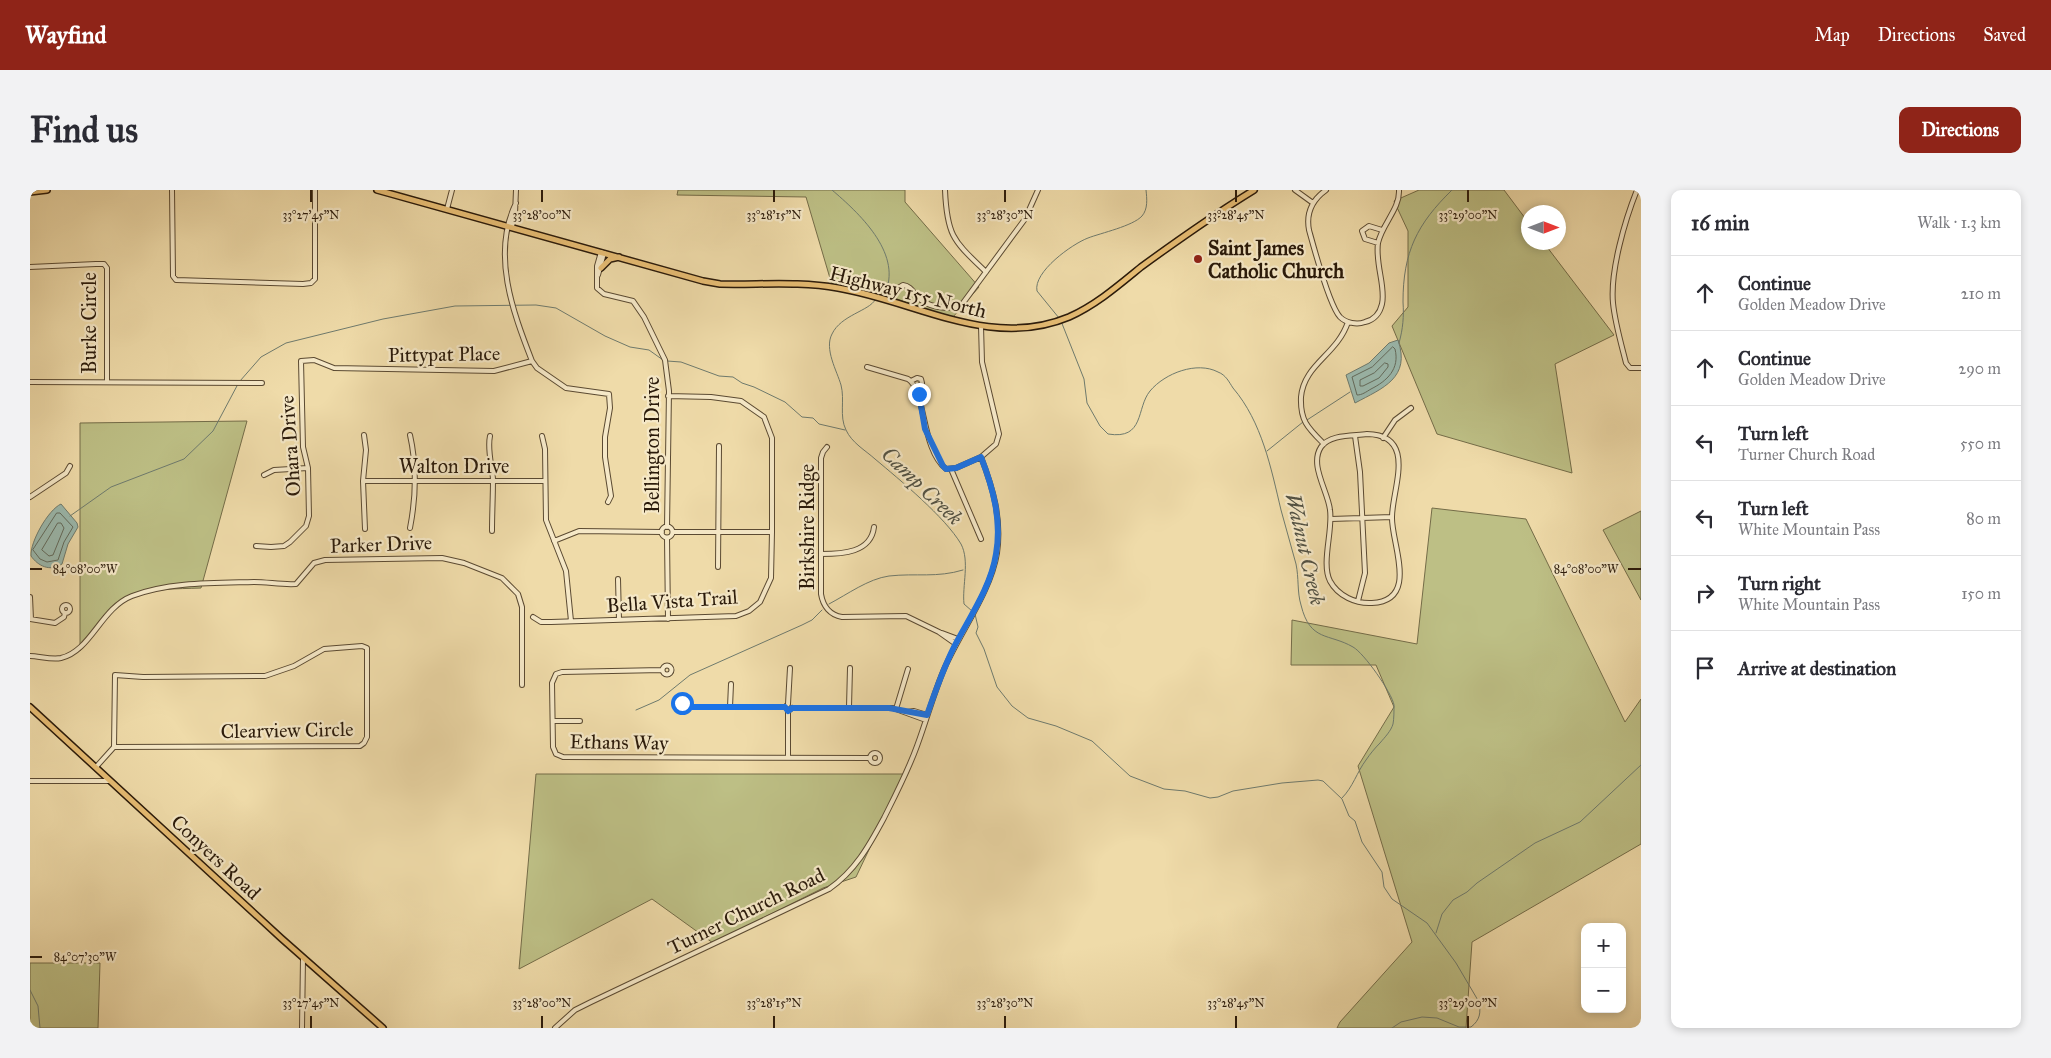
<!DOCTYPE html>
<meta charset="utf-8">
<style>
body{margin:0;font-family:"IM FELL Great Primer",serif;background:#f2f2f3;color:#2b2b33}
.controls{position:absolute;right:15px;bottom:15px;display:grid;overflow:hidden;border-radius:10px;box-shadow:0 2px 8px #0003}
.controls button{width:45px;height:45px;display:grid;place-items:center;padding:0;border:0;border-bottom:1px solid #e1e1e2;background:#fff;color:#2b2b33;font:25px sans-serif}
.compass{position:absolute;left:1491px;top:15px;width:45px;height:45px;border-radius:50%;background:#fff;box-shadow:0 2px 8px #0003;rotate:90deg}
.stop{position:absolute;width:15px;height:15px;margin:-11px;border:4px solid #1a73e8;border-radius:50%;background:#fff}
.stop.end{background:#1a73e8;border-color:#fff;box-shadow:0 1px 5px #0008}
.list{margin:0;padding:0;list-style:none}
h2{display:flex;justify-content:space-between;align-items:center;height:65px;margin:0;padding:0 20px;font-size:21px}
h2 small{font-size:16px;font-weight:400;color:#7c7c81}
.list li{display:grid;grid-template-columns:32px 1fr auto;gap:15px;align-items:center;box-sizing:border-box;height:75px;padding:0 20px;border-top:1px solid #e1e1e2}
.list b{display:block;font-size:19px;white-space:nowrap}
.list p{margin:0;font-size:16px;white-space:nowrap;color:#7c7c81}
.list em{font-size:16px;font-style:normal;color:#7c7c81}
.icon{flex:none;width:28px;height:28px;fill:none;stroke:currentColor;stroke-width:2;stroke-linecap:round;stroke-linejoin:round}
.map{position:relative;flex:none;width:1611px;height:838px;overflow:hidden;border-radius:10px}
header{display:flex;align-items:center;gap:30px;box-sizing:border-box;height:70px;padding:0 25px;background:#8f2418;color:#fff}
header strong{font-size:24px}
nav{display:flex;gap:28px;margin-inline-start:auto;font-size:18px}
.intro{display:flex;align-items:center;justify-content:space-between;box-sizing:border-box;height:120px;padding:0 30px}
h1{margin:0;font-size:35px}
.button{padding:12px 22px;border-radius:10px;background:#8f2418;color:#fff;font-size:18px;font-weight:700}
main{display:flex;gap:30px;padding:0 30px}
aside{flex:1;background:#fff;border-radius:10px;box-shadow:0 2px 8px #0003}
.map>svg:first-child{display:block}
.green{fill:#bdbf85;stroke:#746c48}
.water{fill:#9bbaaf;stroke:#6e7a6d}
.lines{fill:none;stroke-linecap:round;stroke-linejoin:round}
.shore{stroke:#626a5c;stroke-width:1}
.stream{stroke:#6e7a6d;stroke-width:1}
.minor-casing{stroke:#5b4a32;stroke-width:6}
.major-casing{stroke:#2a1a0a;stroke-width:8}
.minor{stroke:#f5e8c7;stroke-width:4}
.major{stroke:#e8be74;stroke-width:5}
.route{stroke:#1a73e8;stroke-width:6}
.ticks{fill:none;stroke:#2a1a0a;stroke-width:2}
.poi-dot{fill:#8f2418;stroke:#f5e8c7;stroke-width:2}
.labels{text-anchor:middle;stroke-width:4.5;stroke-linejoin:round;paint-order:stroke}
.poi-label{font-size:20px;font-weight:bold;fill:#2a1a0a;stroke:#f5e8c7;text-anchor:start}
.street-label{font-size:20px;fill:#2a1a0a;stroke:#f5e8c7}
.water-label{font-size:21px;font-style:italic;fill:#525244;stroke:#f5e8c7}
.ticks-label{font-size:12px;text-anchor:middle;fill:#2a1a0a;stroke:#f5e8c7;stroke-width:4.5;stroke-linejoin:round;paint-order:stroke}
</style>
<header>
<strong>Wayfind</strong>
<nav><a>Map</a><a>Directions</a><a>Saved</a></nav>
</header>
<div class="intro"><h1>Find us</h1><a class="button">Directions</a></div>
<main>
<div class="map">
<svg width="1611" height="838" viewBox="0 0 1611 838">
<rect width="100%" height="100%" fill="#efdba9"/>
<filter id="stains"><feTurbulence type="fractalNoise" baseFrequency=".004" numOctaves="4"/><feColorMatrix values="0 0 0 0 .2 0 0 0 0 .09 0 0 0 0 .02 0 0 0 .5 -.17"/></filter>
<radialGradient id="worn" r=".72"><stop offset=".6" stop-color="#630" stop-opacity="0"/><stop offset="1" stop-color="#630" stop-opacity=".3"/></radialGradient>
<path class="green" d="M648,0h227v12l74,85 -26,30 -16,-3 -77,-29h-28l-26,-88 -129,-2z
M1389,0h85l24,32v20l16,1 70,92 -59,29 17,109 -135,-39 -45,-108 16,-19v-76l-14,-30z
M217,231l-46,167c-24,1 -52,0 -74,10 -17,9 -36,38 -47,53v-228z
M1402,318l94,11 99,203 16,-23v145l-169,98 -6,86h-129l3,-6 72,-80 -54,-176 36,-59 -18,-42h-85l1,-45 125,24z
M1611,321v89l-38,-70z
M506,584h369l-49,103 -33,11 -110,55 -61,-44 -133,70z
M0,773h70l-2,65h-68z"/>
<path class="water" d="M1368,150c13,38 -15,48 -43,63l-9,-28 23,-12 20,-20z
M31,314l16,19 1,4 -10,17 -6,20c-12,8 -24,2 -31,-8 -1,-14 17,-46 30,-52z"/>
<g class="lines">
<path class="shore" d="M1363,157l2,2c5,20 -8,32 -24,40 -5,3 -9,6 -14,6l-5,-18 20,-10z
M1355,173l3,1v3l-9,11 -16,8h-3v-6l14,-7z
M27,323h3l13,14 -9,15 -6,18 -11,2 -7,-3 -7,-9z
M28,333h3l3,5 -11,27 -4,1 -7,-6z"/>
<path class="stream" d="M802,0c27,23 69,62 54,101l-5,1
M845,110c-6,11 -34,15 -43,34 -8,15 5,37 9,51 4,15 -2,31 5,45 6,13 19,20 29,29 25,21 70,58 86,85 9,17 1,42 3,60l8,7
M1029,128l-22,-27c-4,-19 35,-47 51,-53 13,-5 45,-12 54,-22 6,-7 5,-17 4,-26
M1031,131l23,58 3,24 13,23 8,8c37,6 28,-26 42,-43 15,-18 47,-30 68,-19 8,3 11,10 15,16 29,34 38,80 48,122 5,18 10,36 15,54 3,14 1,28 5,41 9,37 28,28 52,42 11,6 39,46 41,58 0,6 0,14 -1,19 -2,7 -8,13 -13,19 -5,5 -10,11 -14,17 -9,12 -13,27 -24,38
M1369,153c4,-14 5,-27 4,-41 0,-50 14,-78 49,-112
M637,171l14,1 38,14 14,1 9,6 12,4 31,15 17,15 11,1 6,6 26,6
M210,191l21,-24 25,-14 97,-24 72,-13 81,-1 20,3 49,28 25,11 19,3 14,10
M1277,230l43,-28
M1237,261l36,-29
M40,326l41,-29 73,-28 29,-28 25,-47
M799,414c19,-10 39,-25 60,-28 27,-3 48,2 74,-6
M945,424l3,13 -2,6 8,16 13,38 15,19 16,12 28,8 36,15 38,35 34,13 21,2 25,7 8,-1 15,-6 49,-8 36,-3 5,1 19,18 7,17 6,5 7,21 20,30 2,15 8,12 35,24 29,40 23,39c2,11 1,18 -8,25h-12l-22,-9 -15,-1 -21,5 -9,6
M606,520l23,-10 31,-25 112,-50 10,-5 10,-10
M1406,743l6,-19 11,-14 14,-8 10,-9 58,-40 45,-21 61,-57
M0,800l8,16 2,22"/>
<g class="minor-casing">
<path id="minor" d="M142,0l1,86 3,4 127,4 8,-1 4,-4v-89
M915,0c2,47 9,51 41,82
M1265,0l18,13
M1296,0c-14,10 -20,24 -17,40 5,18 20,75 31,87 6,6 17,8 25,5 9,-2 15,-9 17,-18 4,-17 -7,-40 -4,-61 4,-19 22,-34 21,-53
M1607,0c-12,30 -27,81 -24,113 2,20 8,40 13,60l4,5h11
M486,13c-25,51 -3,109 16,158l5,7 29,20 43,6 1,14 -5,29v20l6,39 -3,6
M417,19l5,-19
M482,36l3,-12 1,-24
M1348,53l-13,-4 -3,-8 7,-5 13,4
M571,62l-4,14v22l7,6 29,7 11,16 21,43 4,31 -2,136
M0,77l66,-3h8l3,4v113
M568,85l6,-22
M861,110l4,-10 8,-5c9,1 11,10 18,15 11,8 31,11 42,3l62,-84 13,-29
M837,177l41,12c18,11 13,70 38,90l10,-1 25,-11
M881,191l6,-3 4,1 1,4 -5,6
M0,192l232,1
M1337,244c51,1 25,55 25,83 -1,26 28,84 -20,86 -16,1 -34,-7 -42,-22 -9,-18 3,-50 0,-71 -2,-19 -21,-45 -9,-63 9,-13 32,-11 46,-13z
M334,245l2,15 -3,31 2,48
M380,245c7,31 6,62 0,93
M460,246c-3,14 2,29 3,43 0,17 -1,35 -1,52
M512,246l3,13 1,71 20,51 5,50
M1325,246l5,36 5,101 -7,28
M1353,248l12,-18 16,-12
M1294,254c-16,-16 -24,-23 -23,-47 3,-33 36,-42 47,-75
M797,257l-4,5 -2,6v136c2,12 9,21 21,23l64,-1 33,16 17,12
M921,279l30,70
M234,285l10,-5 34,-2
M333,291h182
M0,307l36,-24 4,-7
M1301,329l61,-2
M631.5 342a5.5 5.5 0 1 1 11 0a5.5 5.5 0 1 1-11 0Z
M643,342h99
M637,348l1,81
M524,351l25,-10 83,1
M226,356l15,1 13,-1 6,-4 16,-16 3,-10 -1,-48 -5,-21 -2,-86 13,-1 20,8 160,3 38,-10
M791,364c21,0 50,-1 53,-27
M688,377l1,-121
M588,389l1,41
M0,407l1,22
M32 419a4 4 0 1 1 8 0a4 4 0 1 1-8 0Z
M503,427l8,5h10l185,-6 13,-5 11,-9 11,-24 1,-46v-94l-8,-21 -23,-16 -30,-4 -43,-1
M0,429l25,4 9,-6 1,-4
M912,443l16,6
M332,456l5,2v89l-3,6 -4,3 -246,1 1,-72 28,2 122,-1 29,-10 30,-17z
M0,466c9,0 21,4 31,2 30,-7 40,-50 71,-62 37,-14 82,-13 122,-14 14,0 28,3 42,2l18,-21 11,-3 117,-2 22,5 38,15 16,16 4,13v78
M632.5 480a4.5 4.5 0 1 1 9 0a4.5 4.5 0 1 1-9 0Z
M632,480l-100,2 -6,2 -4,9 1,64 3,7 7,3 307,1
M648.5 517a4.5 4.5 0 1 1 9 0a4.5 4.5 0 1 1-9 0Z
M658,517h97
M700,517l1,-23
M755,517l3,-3 2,-36
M819,517l1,-39
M762,518h101l33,12
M866,519l12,-40
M877,522l7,-1 13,4
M523,531h27
M840 568a5 5 0 1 1 10 0a5 5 0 1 1-10 0Z
M758,568v-47l4,-3
M66,577l18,-20
M0,591h80
M272,838l1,-70
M525,838l20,-18 16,-8 238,-113c26,-18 40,-43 55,-71 12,-24 24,-47 33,-72 10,-27 17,-54 28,-79 16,-36 46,-76 52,-114 5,-34 -4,-65 -16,-96l15,-13 3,-10 -17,-72 -1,-36"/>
</g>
<g class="major-casing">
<path id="major" d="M347,0l326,91 17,3c39,1 79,-3 118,4 78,13 152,62 231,29 27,-12 50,-32 72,-50 37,-27 74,-53 113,-77
M0,2l17,-2
M571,78l9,-9 9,-2
M0,517l251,231 102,90"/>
</g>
<use href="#minor" class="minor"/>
<use href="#major" class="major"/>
</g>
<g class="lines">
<path class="route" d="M652,513h4l2,4h97l3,4 4,-3h97l38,7c8,-23 16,-46 27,-68 15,-29 37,-60 42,-93 6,-34 -3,-66 -15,-97l-25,11 -10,1 -3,-3 -18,-37 -6,-35"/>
</g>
<path class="ticks" d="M281,0v12M512,0v12M744,0v12M975,0v12M1206,0v12M1438,0v12M0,379h12M1598,379h13M0,767h12M281,826v12M512,826v12M744,826v12M975,826v12M1206,826v12M1438,826v12"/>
<circle class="poi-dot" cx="1168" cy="69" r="5"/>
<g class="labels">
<g class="poi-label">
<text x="1178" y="65">Saint James<tspan x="1178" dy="23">Catholic Church</tspan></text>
</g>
<g class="street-label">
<text transform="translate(878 102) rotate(14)" y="7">Highway 155 North</text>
<text transform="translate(59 133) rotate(-90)" y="7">Burke Circle</text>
<text transform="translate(414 164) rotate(-1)" y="7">Pittypat Place</text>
<text transform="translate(622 255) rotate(-90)" y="7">Bellington Drive</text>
<text transform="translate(260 256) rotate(-94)" y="7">Ohara Drive</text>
<text x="424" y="283">Walton Drive</text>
<text transform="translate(777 337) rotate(-90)" y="7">Birkshire Ridge</text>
<text transform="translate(351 354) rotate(-2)" y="7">Parker Drive</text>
<text transform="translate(642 411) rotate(-4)" y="7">Bella Vista Trail</text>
<text transform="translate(257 540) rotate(-1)" y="7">Clearview Circle</text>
<text transform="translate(589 552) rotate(1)" y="7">Ethans Way</text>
<text transform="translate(186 667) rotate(43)" y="7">Conyers Road</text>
<text transform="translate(716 721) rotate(-26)" y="7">Turner Church Road</text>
</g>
<g class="water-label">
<text transform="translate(892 296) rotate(44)" y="7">Camp Creek</text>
<text transform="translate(1275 359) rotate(77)" y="7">Walnut Creek</text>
</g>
</g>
<g class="ticks-label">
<text x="281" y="29">33°27'45"N</text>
<text x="512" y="29">33°28'00"N</text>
<text x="744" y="29">33°28'15"N</text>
<text x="975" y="29">33°28'30"N</text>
<text x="1206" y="29">33°28'45"N</text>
<text x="1438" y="29">33°29'00"N</text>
<text x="1556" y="383">84°08'00"W</text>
<text x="55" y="383">84°08'00"W</text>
<text x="55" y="771">84°07'30"W</text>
<text x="281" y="817">33°27'45"N</text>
<text x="512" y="817">33°28'00"N</text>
<text x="744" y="817">33°28'15"N</text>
<text x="975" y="817">33°28'30"N</text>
<text x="1206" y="817">33°28'45"N</text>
<text x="1438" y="817">33°29'00"N</text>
</g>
<rect width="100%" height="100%" filter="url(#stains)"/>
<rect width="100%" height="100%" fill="url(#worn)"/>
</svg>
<div class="controls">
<button>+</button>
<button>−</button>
</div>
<svg class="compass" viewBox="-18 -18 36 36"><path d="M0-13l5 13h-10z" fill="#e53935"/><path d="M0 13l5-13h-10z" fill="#7c7c81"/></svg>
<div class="stop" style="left:652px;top:513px"></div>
<div class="stop end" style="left:889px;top:204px"></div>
</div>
<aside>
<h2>16 min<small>Walk · 1.3 km</small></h2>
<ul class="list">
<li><svg class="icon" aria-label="ahead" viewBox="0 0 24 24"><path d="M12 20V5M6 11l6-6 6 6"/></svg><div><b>Continue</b><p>Golden Meadow Drive</p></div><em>210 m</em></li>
<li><svg class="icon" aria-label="ahead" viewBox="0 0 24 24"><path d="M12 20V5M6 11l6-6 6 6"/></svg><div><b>Continue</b><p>Golden Meadow Drive</p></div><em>290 m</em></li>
<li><svg class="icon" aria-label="left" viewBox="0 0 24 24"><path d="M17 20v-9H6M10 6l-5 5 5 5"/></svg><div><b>Turn left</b><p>Turner Church Road</p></div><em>550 m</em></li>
<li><svg class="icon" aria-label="left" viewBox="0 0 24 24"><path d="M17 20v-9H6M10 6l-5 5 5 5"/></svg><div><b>Turn left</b><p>White Mountain Pass</p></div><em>80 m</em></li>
<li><svg class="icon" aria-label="right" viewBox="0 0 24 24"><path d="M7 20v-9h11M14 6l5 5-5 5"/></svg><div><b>Turn right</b><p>White Mountain Pass</p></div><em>150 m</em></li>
<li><svg class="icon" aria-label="arrive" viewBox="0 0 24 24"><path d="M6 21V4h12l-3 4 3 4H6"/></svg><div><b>Arrive at destination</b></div></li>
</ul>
</aside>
</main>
